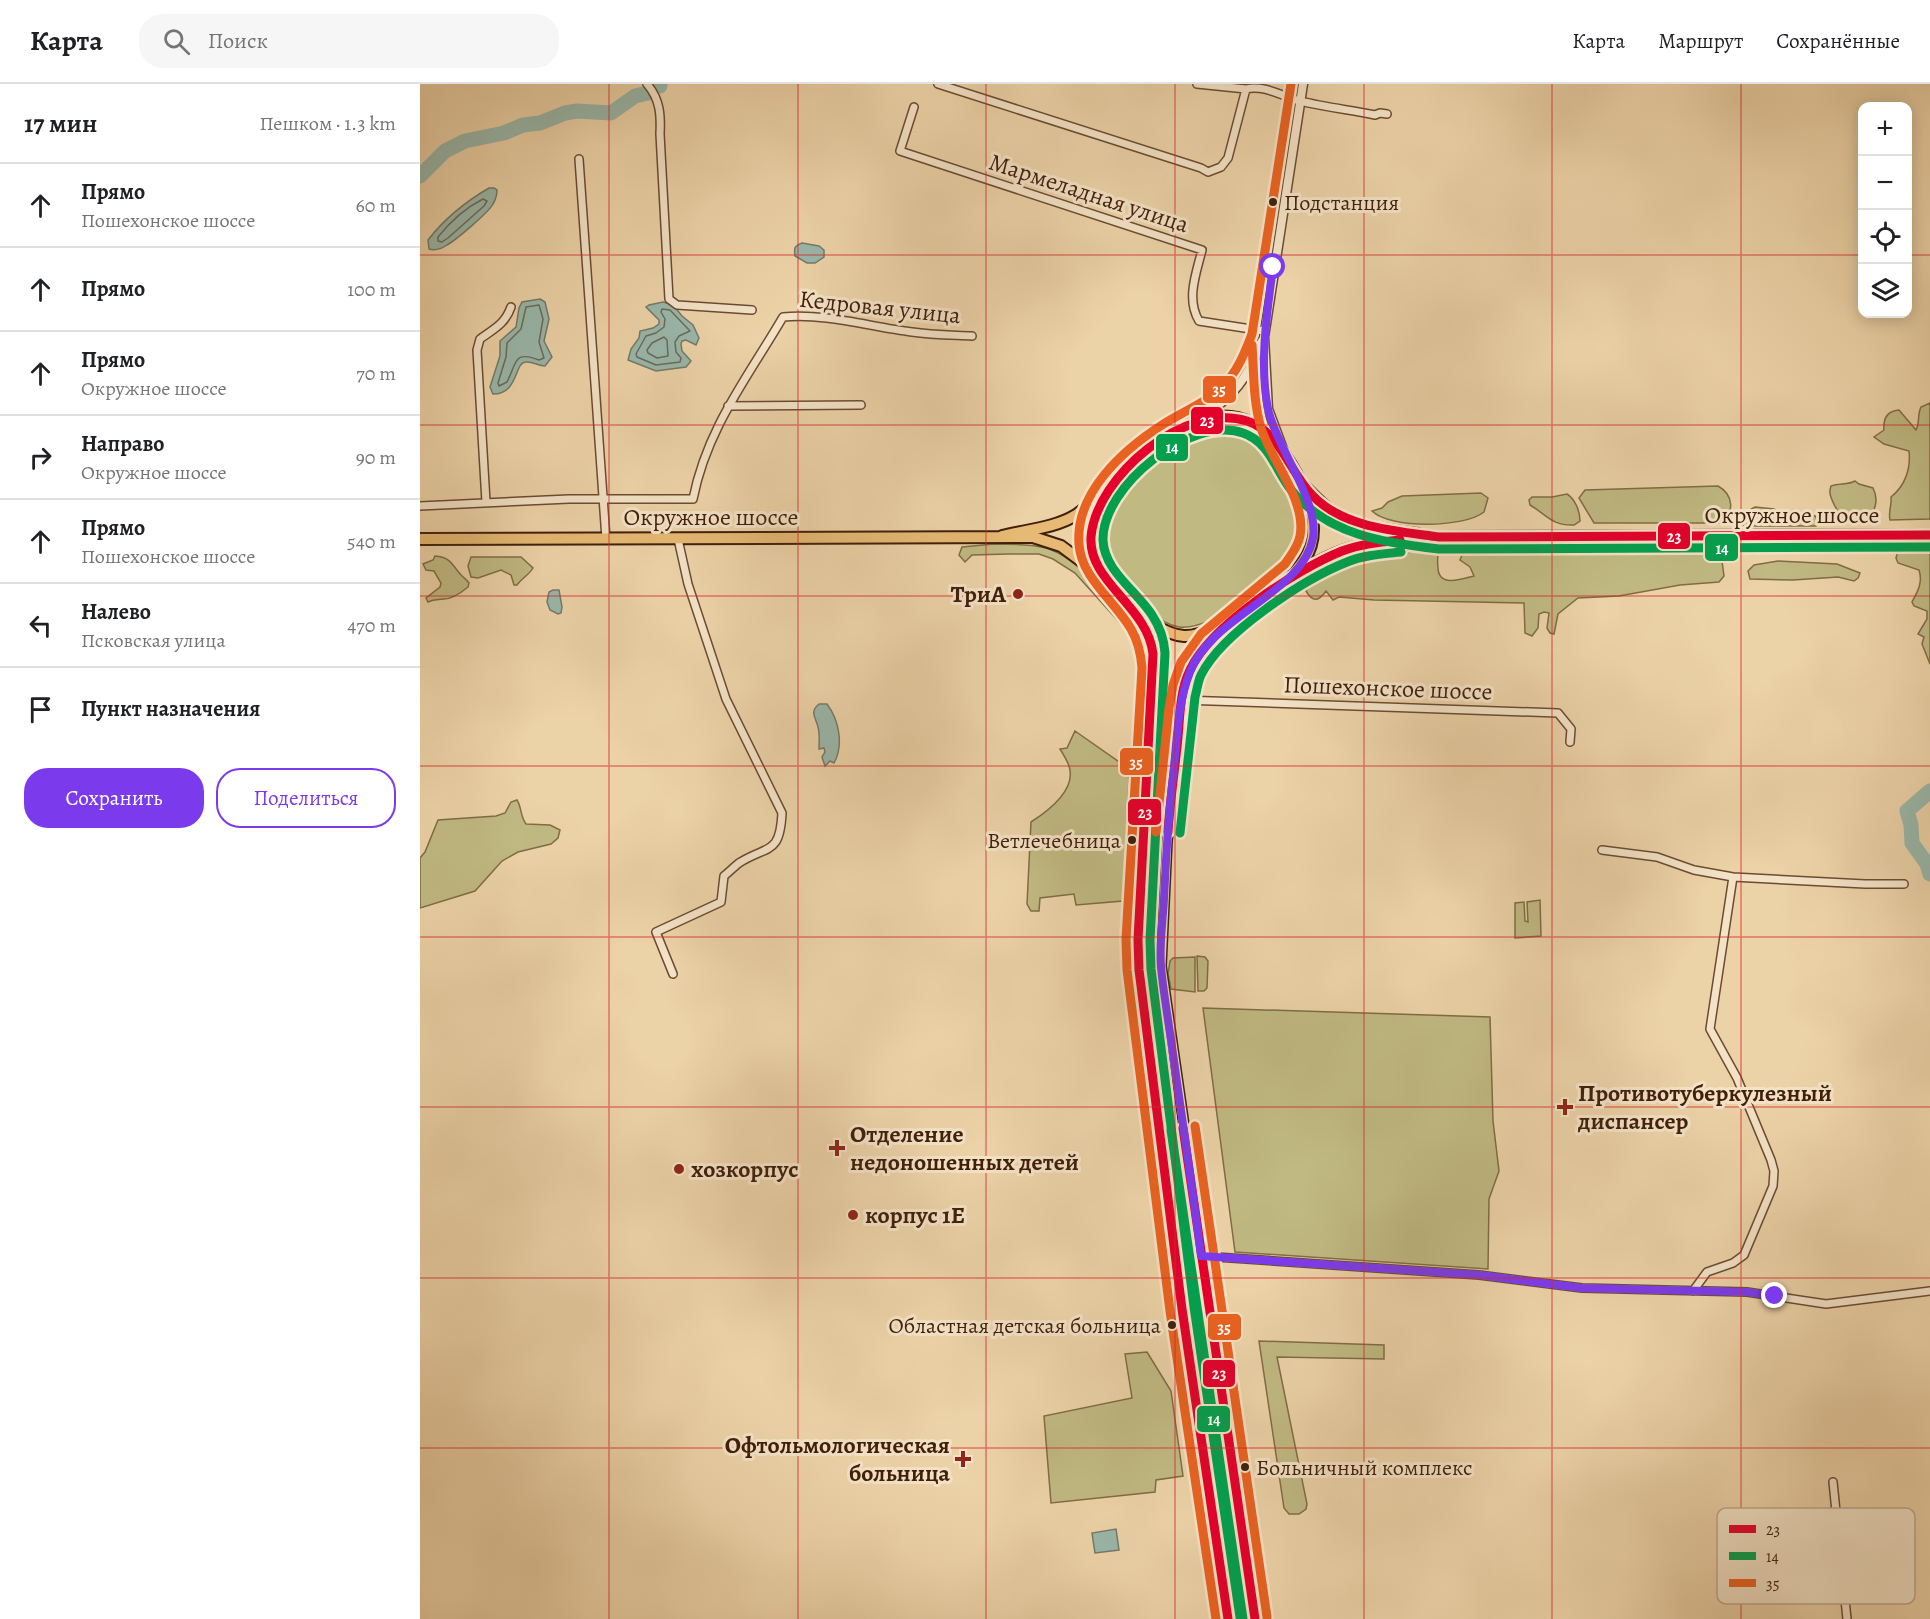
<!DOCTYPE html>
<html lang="ru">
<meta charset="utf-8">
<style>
body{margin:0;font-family:Alegreya,serif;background:#f6f6f6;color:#202124}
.controls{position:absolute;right:18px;top:18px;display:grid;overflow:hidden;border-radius:12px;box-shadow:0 3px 15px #0003}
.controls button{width:54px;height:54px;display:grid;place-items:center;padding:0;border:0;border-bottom:2px solid #e0e0e0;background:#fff;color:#202124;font:30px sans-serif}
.stop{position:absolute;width:18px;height:18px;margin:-14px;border:4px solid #7c3aed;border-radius:50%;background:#fff}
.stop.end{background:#7c3aed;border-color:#fff;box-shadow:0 2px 6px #0008}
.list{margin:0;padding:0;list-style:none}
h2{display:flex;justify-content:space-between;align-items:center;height:78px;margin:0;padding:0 24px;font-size:26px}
h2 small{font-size:20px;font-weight:400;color:#757577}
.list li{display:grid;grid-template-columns:39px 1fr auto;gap:18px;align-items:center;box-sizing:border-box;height:84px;padding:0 24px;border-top:2px solid #e0e0e0}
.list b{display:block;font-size:22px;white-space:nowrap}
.list p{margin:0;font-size:20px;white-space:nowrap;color:#757577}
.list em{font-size:20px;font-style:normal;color:#757577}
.actions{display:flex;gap:12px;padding:18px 24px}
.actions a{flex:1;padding:14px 0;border:2px solid #7c3aed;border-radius:24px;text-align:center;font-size:21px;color:#7c3aed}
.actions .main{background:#7c3aed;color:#fff}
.icon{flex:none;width:33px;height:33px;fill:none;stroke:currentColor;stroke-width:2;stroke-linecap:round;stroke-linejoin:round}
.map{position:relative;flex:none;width:1510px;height:1535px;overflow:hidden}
header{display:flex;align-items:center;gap:36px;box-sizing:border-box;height:84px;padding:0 30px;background:#fff;border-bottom:2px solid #e0e0e0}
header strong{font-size:28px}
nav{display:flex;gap:33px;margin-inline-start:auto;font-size:21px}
.search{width:420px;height:54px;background:#f6f6f6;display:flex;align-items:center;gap:15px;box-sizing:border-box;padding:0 21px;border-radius:24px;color:#757577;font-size:22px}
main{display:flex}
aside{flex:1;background:#fff}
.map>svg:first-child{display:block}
.green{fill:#c0b982;stroke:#806c46;stroke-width:1.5}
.water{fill:#99b7aa;stroke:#757a6a;stroke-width:1.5}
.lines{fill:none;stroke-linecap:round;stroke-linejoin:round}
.shore{stroke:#6c6b5a;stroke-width:1.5}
.river{stroke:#99b7aa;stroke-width:15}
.minor-casing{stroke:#6b4c32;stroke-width:10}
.tertiary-casing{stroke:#6b4c32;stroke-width:11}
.secondary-casing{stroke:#401f0b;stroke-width:12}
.primary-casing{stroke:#401f0b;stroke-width:14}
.minor{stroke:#f3e2c6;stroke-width:7}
.tertiary{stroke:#f3e2c6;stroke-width:8}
.secondary{stroke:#f3e2c6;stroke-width:9}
.primary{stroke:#e6b974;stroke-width:10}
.bus-1-casing{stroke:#f3e2c6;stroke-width:14}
.bus-2-casing{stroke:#f3e2c6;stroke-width:14}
.bus-3-casing{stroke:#f3e2c6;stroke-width:14}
.bus-1{stroke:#e4002b;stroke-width:9}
.bus-2{stroke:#039f4e;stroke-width:9}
.bus-3{stroke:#e96221;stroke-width:9}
.route{stroke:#7c3aed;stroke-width:8}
.grid{fill:none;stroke:#d62828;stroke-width:1.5;stroke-opacity:0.55}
.bus-dot{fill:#401f0b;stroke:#f3e2c6;stroke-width:2}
.poi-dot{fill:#8f2418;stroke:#f3e2c6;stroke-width:2}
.labels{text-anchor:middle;stroke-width:6;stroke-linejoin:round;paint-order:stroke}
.bus-label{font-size:22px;fill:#401f0b;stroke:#f3e2c6;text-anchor:start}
.street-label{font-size:24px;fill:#401f0b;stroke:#f3e2c6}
.poi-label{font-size:24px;font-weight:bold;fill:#401f0b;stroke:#f3e2c6;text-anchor:start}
.key{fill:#f3e2c6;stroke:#bda88e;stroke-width:1.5}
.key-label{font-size:16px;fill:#401f0b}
.line-badge{stroke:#f3e2c6;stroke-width:2}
.badge-label{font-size:16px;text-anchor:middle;font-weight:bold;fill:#fff}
</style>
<header>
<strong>Карта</strong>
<div class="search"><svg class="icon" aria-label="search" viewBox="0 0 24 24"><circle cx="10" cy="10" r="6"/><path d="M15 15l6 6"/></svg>Поиск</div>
<nav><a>Карта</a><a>Маршрут</a><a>Сохранённые</a></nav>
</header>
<main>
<aside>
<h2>17 мин<small>Пешком · 1.3 km</small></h2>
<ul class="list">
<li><svg class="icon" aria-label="ahead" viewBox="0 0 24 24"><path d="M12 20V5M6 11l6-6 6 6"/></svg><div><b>Прямо</b><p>Пошехонское шоссе</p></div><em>60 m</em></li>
<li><svg class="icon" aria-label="ahead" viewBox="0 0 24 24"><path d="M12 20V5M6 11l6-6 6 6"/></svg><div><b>Прямо</b></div><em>100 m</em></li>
<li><svg class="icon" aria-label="ahead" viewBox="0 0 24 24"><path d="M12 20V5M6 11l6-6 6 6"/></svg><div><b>Прямо</b><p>Окружное шоссе</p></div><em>70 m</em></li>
<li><svg class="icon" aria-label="right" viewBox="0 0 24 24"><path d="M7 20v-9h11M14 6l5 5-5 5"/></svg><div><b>Направо</b><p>Окружное шоссе</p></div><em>90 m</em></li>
<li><svg class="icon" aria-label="ahead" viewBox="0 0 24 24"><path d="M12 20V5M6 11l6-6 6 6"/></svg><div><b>Прямо</b><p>Пошехонское шоссе</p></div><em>540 m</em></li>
<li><svg class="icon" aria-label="left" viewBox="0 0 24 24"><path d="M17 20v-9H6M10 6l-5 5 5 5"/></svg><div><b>Налево</b><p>Псковская улица</p></div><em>470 m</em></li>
<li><svg class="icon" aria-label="arrive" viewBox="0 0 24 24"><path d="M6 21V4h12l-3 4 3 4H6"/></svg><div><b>Пункт назначения</b></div></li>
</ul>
<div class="actions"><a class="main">Сохранить</a><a>Поделиться</a></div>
</aside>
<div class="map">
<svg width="1510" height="1535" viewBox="0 0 1510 1535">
<rect width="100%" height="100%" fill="#ecd2a7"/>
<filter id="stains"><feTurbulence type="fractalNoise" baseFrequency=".00333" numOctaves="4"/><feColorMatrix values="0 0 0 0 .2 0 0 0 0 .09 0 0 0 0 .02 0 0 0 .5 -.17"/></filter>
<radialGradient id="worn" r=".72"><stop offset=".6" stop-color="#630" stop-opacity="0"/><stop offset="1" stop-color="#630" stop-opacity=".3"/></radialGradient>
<path class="green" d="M1510,319v116l-40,1c-2,-7 2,-15 1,-23 14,-11 20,-28 18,-46l-25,-7 -10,-7 10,-7c-1,-12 3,-19 15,-20l17,20c4,-7 1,-15 5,-23z
M797,341c11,0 22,0 31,5 28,16 64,82 55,114 -8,30 -93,88 -124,83 -12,-2 -23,-10 -32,-18 -15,-13 -44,-39 -49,-59 -15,-57 73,-113 119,-125z
M1435,397l4,3 14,4c6,12 2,20 -3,32 -20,7 -30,-1 -38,-20 -2,-5 -3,-8 -1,-14 8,-3 17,-1 24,-5z
M1298,402c16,9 17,27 2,37h-126l-15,-25 6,-8z
M1061,409l7,5 -4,14c-20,16 -94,17 -112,-1l10,-3 6,-6 14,-6z
M1147,410c8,5 13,17 13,27l-6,4c-22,1 -27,-10 -44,-20l-1,-5 3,-3h20z
M1335,423l19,2 6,4h8l5,-3 22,6 3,4 -2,6h-72l-3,-3 3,-10z
M574,460c20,1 42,-1 60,7 24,10 77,63 88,87 4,10 5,20 5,31l-5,-5 -9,-25 -12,-15 -46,-51 -22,-14 -14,-5h-31l-36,1 -7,7 -6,-7 3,-8z
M1292,464l5,2 5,11 2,15 -5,6 -39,3 -61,11 -41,2 -20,16 -4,20 -4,-1 -3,-5 2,-15 -5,-1 -5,2 -1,14 -6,8 -7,-3 -1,-30 -150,-3 -35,-3 -6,3 -7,-9c-7,10 -13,12 -20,0l3,-5c12,-7 24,-15 36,-21 28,-12 63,-15 93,-13 0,5 -1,10 0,15 0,21 24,12 36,9l-4,-9 -10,-7 2,-5 6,-3z
M1482,465h28v115l-8,-20 2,-7 -6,-3 9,-15v-8l-13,-5 -2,-4c6,-11 11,-20 7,-32l-21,-7 -2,-5 2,-7z
M15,472c17,1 17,10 27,20 2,2 5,4 7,7l-1,4c-6,5 -15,12 -24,12 -7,1 -9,0 -16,3l-2,-4 14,-11 1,-4 -7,-12 -8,-1 -3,-6 10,-4z
M51,473h50l12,11c-4,7 -11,10 -16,17h-3l-3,-10 -10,-5 -23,8 -7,-1 -3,-11z
M1358,477l59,3 23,9 -2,5 -4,3 -16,-4 -45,3 -43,-1 -2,-8 6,-6z
M745,607l4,4 -6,104 -9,-1 8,-103z
M655,647l50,35 4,13 -6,122 -47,4 -2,-11 -34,4 -1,13h-8l-4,-7 4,-82c17,-11 46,-32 38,-56 -2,-6 -6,-12 -9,-17l7,-1z
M97,716c5,8 3,16 9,24l24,1 10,5 -2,8 -7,6 -33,8 -16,9 -27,30 -55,17v-50l5,-6 13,-32 58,-4 9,-3 6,-11z
M733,722h9l-9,132 -4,4 -3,-3z
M1120,816l1,36 -26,2v-35l9,-1 1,19 3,1 -1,-20z
M777,872l8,1 3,4 -1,27 -3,3h-6z
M775,873v35l-24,-3 -3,-15 2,-13 3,-3z
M729,879l3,3 39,271 -3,2 -5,-1 -34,-245 -2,-26z
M783,924l287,9 3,104 6,50 -10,28 -1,70 -253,-17z
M777,1225l5,4 28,200 -4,4 -5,-3 -27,-200z
M839,1257l125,4v14l-107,-2 30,147 -1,5 -7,5h-10l-5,-6z
M727,1268l24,39 12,85 -27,4 -1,12 -104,11 -7,-87 88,-18 -7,-44z
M809,1448l6,4 12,83h-11l-12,-82z"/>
<path class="water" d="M69,104h5l3,2c0,5 -1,9 -4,14 -4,8 -37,36 -46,41 -6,4 -12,6 -18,4l-1,-9c17,-22 37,-38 61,-52z
M382,159l17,3 5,4v7l-9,6h-8l-12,-7c-1,-8 -1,-10 7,-13z
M120,215l5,3 4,17 -5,22 8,16 -7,9c-7,0 -13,-5 -19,-4 -12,0 -7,32 -33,32l-3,-7 10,-31v-15l16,-14 3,-19 3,-6z
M243,218l10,3 9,11 11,9 6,13 -3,7 -10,-5 -4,1 -1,3 1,7 9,10 -5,6 -30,4 -28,-11 3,-11 8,-11 1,-7 13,-3 6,-4v-4l-13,-13 3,-2z
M133,506h6l3,17 -1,6 -3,1 -8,-4 -3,-8 2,-10z
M399,620h8c12,16 17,41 7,59l-4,-2 -5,5 -3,-9 3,-5 -1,-4 -5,1c0,-7 1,-15 -1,-22 -2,-9 -9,-15 1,-23z
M696,1445l3,21 -24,3 -3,-20z"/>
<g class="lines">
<path class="shore" d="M63,115l4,2 -3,5 -36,32 -6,4 -4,-1v-4c12,-15 27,-29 45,-38z
M119,221l4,14 -4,23 5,16 -5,2c-26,-10 -22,3 -32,22l-8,4 -1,-3 8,-26 1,-14 14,-14 5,-22z
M242,225l8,1 20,21 -11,5 -4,6 1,10 5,6 -1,4 -24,3 -19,-8 -1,-3 10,-18 10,-3 8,-6 1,-8 -4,-7z
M244,253l3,3 1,16 -11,2 -9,-5 -1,-3 5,-7z"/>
<path class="river" d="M240,0v2
M0,92l25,-25 20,-10 39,-8 19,-8 17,-2 25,-10 12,-2 34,2 24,-17 13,-3
M1510,707l-23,20 4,14 1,18 15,21 3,10"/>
<g class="minor-casing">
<path id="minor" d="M227,0c13,15 14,31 13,50l9,165 8,6 75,5
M518,0l263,84 7,4 13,-5 7,-9 18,-69
M777,0l49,5c17,-5 38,8 54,12 25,6 50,9 75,14l5,-2 7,1
M494,23l-14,44 302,99c-6,24 -16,49 -3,71l65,10
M159,75l27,380
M308,322l133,-1
M66,418l-9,-152 3,-11c14,-10 25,-15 31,-32
M0,422l149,-7h124c14,-71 55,-122 90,-182 43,-4 87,10 129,15 20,3 40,3 60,4
M762,616l376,13 13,16 -1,13
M1182,766l55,7 37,13 39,7 132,7h39
M253,890l-17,-42 65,-30 3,-26c5,-4 10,-9 15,-13 28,-18 41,-7 43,-50l-56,-114 -38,-115 -10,-45
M781,1172l278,19 103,13 165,4 79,12 104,-13
M1273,1207l14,-19 26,-9 11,-8 29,-69 1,-15 -3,-11 -34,-82 -27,-49 23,-152
M1413,1398l14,137"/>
</g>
<g class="tertiary-casing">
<path id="tertiary" d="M778,335c35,-21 50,-41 64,-78
M864,368l-16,-43 -4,-72 39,-253"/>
</g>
<g class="secondary-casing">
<path id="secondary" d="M715,529c13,18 19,33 19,55l-16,272 1,30 43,339 46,310
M813,537l-35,35 -7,13 -9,31 -15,141 -6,125 94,653
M718,866l23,-2
M762,1225l26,-5
M793,1440l27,-3"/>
</g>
<g class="primary-casing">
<path id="primary" d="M883,401c9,9 18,19 28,26 25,16 58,19 87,23
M582,452c24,-6 53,-8 74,-21 16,-11 29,-27 43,-41 31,-29 87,-74 132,-51 11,6 19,16 27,25 17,17 36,57 35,82 0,10 -3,21 -9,30 -16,26 -89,78 -120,76 -36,-2 -96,-64 -93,-100 1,-29 21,-50 38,-71
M0,455l613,-2 28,9 39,29
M875,491c19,-11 39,-23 60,-28 27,-8 56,-8 84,-10l491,-2"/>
</g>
<use href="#minor" class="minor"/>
<use href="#tertiary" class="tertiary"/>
<use href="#secondary" class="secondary"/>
<use href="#primary" class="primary"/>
<g class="bus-1-casing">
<path id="bus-1" d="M748,748c2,-32 7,-63 10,-95 2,-22 2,-47 12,-67 21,-45 107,-101 152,-119 18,-7 39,-9 58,-11
M763,1044l72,491
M808,1535l-46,-310 -43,-339 -1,-30 15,-286c-5,-48 -65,-72 -62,-117 5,-61 95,-136 156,-116 34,11 42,51 65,74 31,33 84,36 127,42l491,-2"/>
</g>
<g class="bus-2-casing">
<path id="bus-2" d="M760,749l15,-136c2,-7 3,-16 6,-22 21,-42 103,-96 146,-113 17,-7 36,-8 54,-10
M751,1046l72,489
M820,1533l-46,-310 -43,-338 -1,-29 15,-287c-1,-14 -5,-26 -13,-38 -15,-24 -48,-44 -49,-75 -1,-54 88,-125 140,-107 27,9 33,39 49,58 36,44 93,52 147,58l491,-2"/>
</g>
<g class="bus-3-casing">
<path id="bus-3" d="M736,748l13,-124 4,-23 8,-23 20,-28 84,-70c6,-9 13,-17 15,-28 7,-35 -29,-76 -39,-108 -8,-27 -7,-56 -9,-83
M775,1042l72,491
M796,1535l-46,-308 -43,-341 -1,-31 16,-271c-1,-14 -4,-27 -11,-39 -16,-28 -50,-51 -52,-85 -4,-51 44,-94 83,-119 20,-13 44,-22 61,-39 15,-15 22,-34 29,-52l39,-250"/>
</g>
<use href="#bus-1" class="bus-1"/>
<use href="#bus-2" class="bus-2"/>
<use href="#bus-3" class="bus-3"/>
</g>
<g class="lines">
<path class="route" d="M853,183c-6,46 -14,96 -5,142 9,40 51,91 45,129 -10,55 -102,78 -123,134 -13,33 -13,70 -17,105 -5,40 -7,80 -9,121 -1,23 -5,46 -3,69 3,31 9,63 13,94 9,65 19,130 27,195l278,19 103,13 165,4 28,4"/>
</g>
<path class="grid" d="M189,0v1535M378,0v1535M566,0v1535M755,0v1535M944,0v1535M1132,0v1535M1321,0v1535M0,171h1442M1488,171h22M0,341h1510M0,512h1510M0,682h1510M0,853h1510M0,1023h1510M0,1194h1510M0,1364h1510"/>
<g class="bus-dot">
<circle cx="853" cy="118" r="5"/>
<circle cx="712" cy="756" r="5"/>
<circle cx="752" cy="1241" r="5"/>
<circle cx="825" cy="1383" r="5"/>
</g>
<g class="poi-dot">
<circle cx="598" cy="510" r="6"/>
<path d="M1142 1014h6v6h6v6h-6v6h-6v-6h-6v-6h6z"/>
<path d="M414 1055h6v6h6v6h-6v6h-6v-6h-6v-6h6z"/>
<circle cx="259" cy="1085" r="6"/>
<circle cx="433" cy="1131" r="6"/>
<path d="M540 1366h6v6h6v6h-6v6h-6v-6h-6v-6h6z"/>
</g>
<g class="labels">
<g class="bus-label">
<text x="864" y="126">Подстанция</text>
<text x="701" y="764" text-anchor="end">Ветлечебница</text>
<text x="741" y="1249" text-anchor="end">Областная детская больница</text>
<text x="836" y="1391">Больничный комплекс</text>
</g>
<g class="street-label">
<text transform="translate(669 109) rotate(18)" y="8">Мармеладная улица</text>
<text transform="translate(460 223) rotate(6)" y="8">Кедровая улица</text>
<text x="1372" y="439">Окружное шоссе</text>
<text x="291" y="441">Окружное шоссе</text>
<text transform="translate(968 604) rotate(2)" y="8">Пошехонское шоссе</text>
</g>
<g class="poi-label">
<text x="586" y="518" text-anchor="end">ТриА</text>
<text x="1158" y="1017">Противотуберкулезный<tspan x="1158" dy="28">диспансер</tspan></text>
<text x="430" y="1058">Отделение<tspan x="430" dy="28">недоношенных детей</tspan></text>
<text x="271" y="1093">хозкорпус</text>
<text x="445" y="1139">корпус 1Е</text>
<text x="530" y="1369" text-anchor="end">Офтольмологическая<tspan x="530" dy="28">больница</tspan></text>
</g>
</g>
<rect x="1297" y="1424" width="198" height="96" rx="9" class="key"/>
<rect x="1309" y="1441" width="27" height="8" fill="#e4002b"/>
<rect x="1309" y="1468" width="27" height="8" fill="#039f4e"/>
<rect x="1309" y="1495" width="27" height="8" fill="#e96221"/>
<g class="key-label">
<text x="1346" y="1451">23</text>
<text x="1346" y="1478">14</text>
<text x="1346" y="1505">35</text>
</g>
<g class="line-badge">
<rect x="782" y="291" width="35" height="29" rx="6" fill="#e96221"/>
<rect x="770" y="322" width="34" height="29" rx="6" fill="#e4002b"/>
<rect x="735" y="349" width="34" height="29" rx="6" fill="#039f4e"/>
<rect x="1237" y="438" width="34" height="28" rx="6" fill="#e4002b"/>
<rect x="1284" y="449" width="35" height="29" rx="6" fill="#039f4e"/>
<rect x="699" y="663" width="35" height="29" rx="6" fill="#e96221"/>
<rect x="707" y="714" width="35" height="28" rx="6" fill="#e4002b"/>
<rect x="787" y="1229" width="35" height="28" rx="6" fill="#e96221"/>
<rect x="782" y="1275" width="34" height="29" rx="6" fill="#e4002b"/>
<rect x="776" y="1321" width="35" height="28" rx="6" fill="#039f4e"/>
</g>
<g class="badge-label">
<text x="799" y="311">35</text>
<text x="787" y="342">23</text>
<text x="752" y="369">14</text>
<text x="1254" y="458">23</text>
<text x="1302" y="470">14</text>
<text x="716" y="684">35</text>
<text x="725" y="734">23</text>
<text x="804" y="1249">35</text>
<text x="799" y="1295">23</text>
<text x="794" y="1341">14</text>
</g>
<rect width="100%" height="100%" filter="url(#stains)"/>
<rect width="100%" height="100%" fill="url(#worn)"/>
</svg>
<div class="controls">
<button>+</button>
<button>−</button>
<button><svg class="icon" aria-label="locate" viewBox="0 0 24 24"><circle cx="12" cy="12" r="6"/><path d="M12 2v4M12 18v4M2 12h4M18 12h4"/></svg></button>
<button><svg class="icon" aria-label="layers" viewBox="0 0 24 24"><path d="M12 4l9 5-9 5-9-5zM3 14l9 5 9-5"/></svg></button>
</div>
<div class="stop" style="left:853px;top:183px"></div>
<div class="stop end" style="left:1355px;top:1212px"></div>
</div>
</main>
